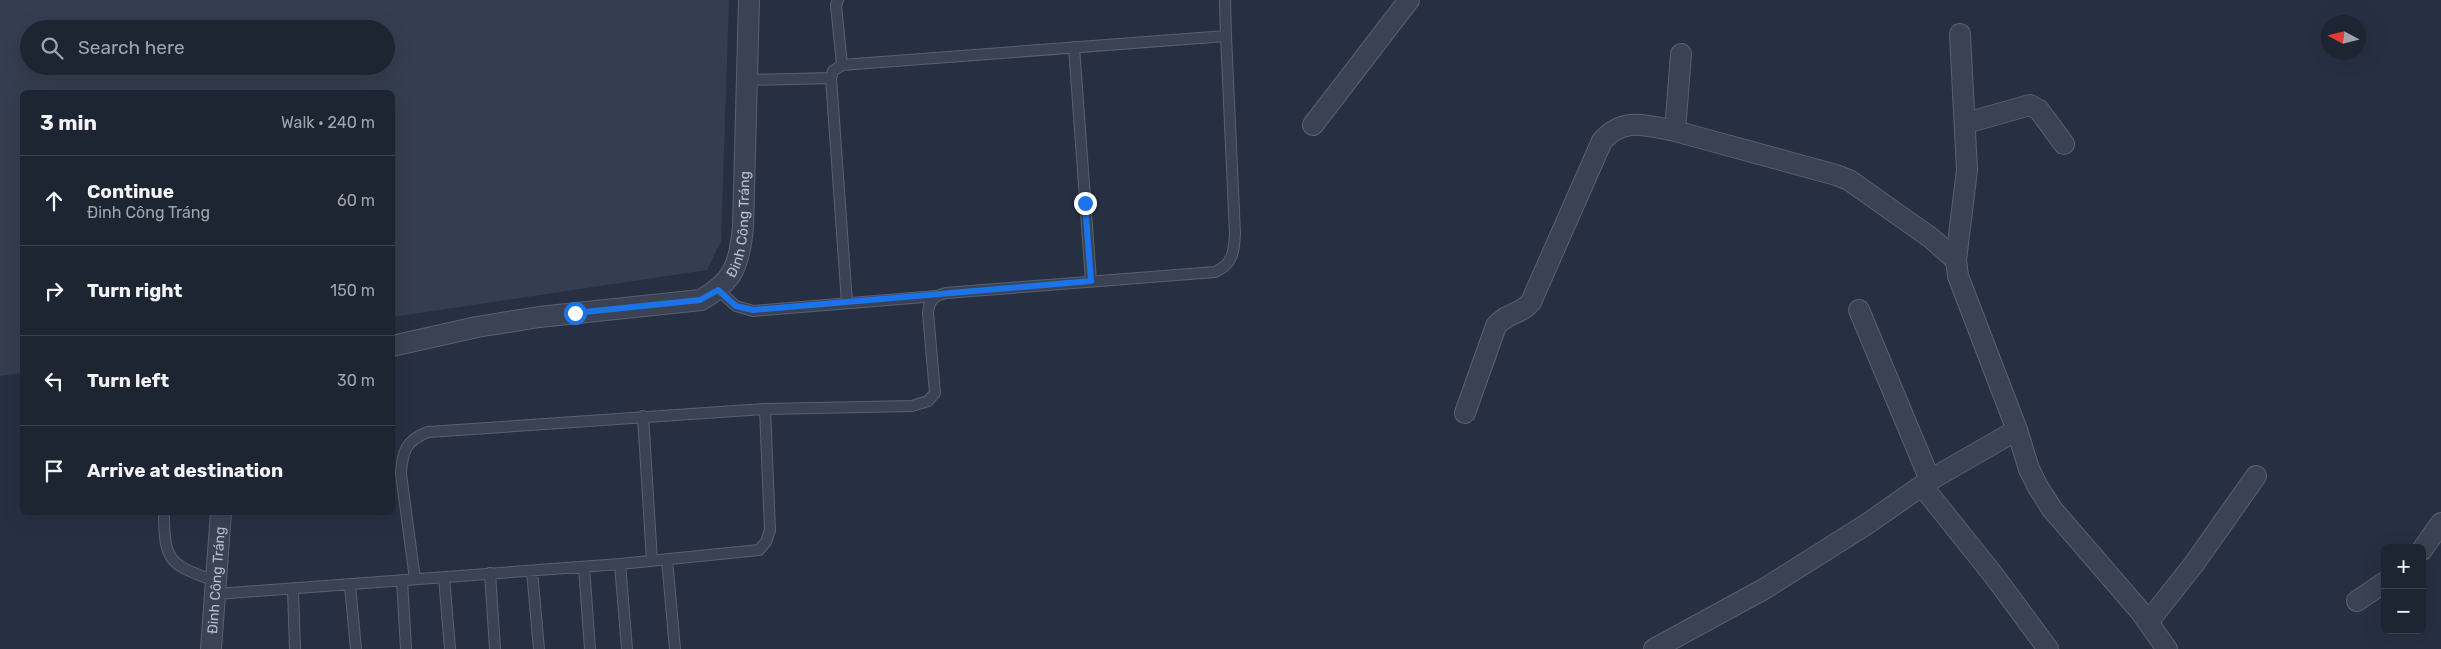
<!DOCTYPE html>
<meta charset="utf-8">
<style>
body{margin:0;font-family:Rubik,sans-serif;background:#252c3a;color:#f1f3f6}
.controls{position:absolute;right:15px;bottom:15px;display:grid;overflow:hidden;border-radius:8px;box-shadow:0 5px 20px #0002}
.controls button{width:45px;height:45px;display:grid;place-items:center;padding:0;border:0;border-bottom:1px solid #3b414d;background:#1d2432;color:#f1f3f6;font:25px sans-serif}
.compass{position:absolute;left:2321px;top:15px;width:45px;height:45px;border-radius:50%;background:#1d2432;box-shadow:0 5px 20px #0002;rotate:277deg}
.stop{position:absolute;width:15px;height:15px;margin:-11px;border:4px solid #1a73e8;border-radius:50%;background:#fff}
.stop.end{background:#1a73e8;border-color:#fff;box-shadow:0 1px 5px #0008}
.list{margin:0;padding:0;list-style:none}
h2{display:flex;justify-content:space-between;align-items:center;height:65px;margin:0;padding:0 20px;font-size:21px}
h2 small{font-size:16px;font-weight:400;color:#a0a4ac}
.list li{display:grid;grid-template-columns:32px 1fr auto;gap:15px;align-items:center;box-sizing:border-box;height:90px;padding:0 20px;border-top:1px solid #3b414d}
.list b{display:block;font-size:19px;white-space:nowrap}
.list p{margin:0;font-size:16px;white-space:nowrap;color:#a0a4ac}
.list em{font-size:16px;font-style:normal;color:#a0a4ac}
.icon{flex:none;width:28px;height:28px;fill:none;stroke:currentColor;stroke-width:2;stroke-linecap:round;stroke-linejoin:round}
.map{position:relative;flex:none;width:2441px;height:649px;overflow:hidden}
.search{position:absolute;background:#1d2432;box-shadow:0 5px 20px #0002;left:20px;top:20px;width:375px;height:55px;display:flex;align-items:center;gap:12px;box-sizing:border-box;padding:0 18px;border-radius:28px;color:#a0a4ac;font-size:19px}
.panel{position:absolute;background:#1d2432;box-shadow:0 5px 20px #0002;left:20px;top:90px;width:375px;height:425px;border-radius:8px}
.map>svg:first-child{display:block}
.airport{fill:#353d50;fill-rule:evenodd}
.lines{fill:none;stroke-linecap:round;stroke-linejoin:round}
.lane-casing{stroke:#5a6070;stroke-width:12}
.street-casing{stroke:#5a6070;stroke-width:22}
.lane{stroke:#3b4253;stroke-width:10}
.street{stroke:#3b4253;stroke-width:20}
.route{stroke:#1a73e8;stroke-width:6}
.labels{text-anchor:middle;stroke-width:4;stroke-linejoin:round;paint-order:stroke}
.street-label{font-size:14px;fill:#b9becd;stroke:#202738}
</style>
<div class="map">
<svg width="2441" height="649" viewBox="0 0 2441 649">
<rect width="100%" height="100%" fill="#273043"/>
<path class="airport" d="M0,0h729l-8,241 -14,29 -314,47 -1,-225h-370v281l-22,3zM29,29h357v37h-357z"/>
<g class="lines">
<g class="lane-casing">
<path id="lane" d="M838,0l-2,5 6,60
M1225,0l1,36
M1074,47l17,234
M747,80l84,-2
M718,290l18,16 17,5 183,-15
M643,416l9,145
M164,512c0,53 7,52 53,70
M667,559l8,90
M620,564l7,85
M584,567l6,82
M532,571l7,78
M490,573l5,76
M444,577l6,72
M415,579l-14,-105c1,-22 5,-34 27,-42l337,-23 147,-3 16,-5 7,-8 -7,-80c1,-13 6,-17 18,-20l269,-21c18,-8 19,-20 20,-38l-9,-198 -384,29 -9,6 -2,7 16,225
M402,580l4,69
M350,585l6,64
M293,590l2,59
M217,594l403,-30 139,-14 7,-8 4,-12 -5,-121"/>
</g>
<g class="street-casing">
<g id="street">
<path d="M1960,34l7,136 -11,90 2,16 59,154 12,39 9,18 14,22 88,102 27,38"/>
<path d="M1681,54l-6,77 161,44 13,5 82,58 25,22"/>
<path d="M1966,123l64,-18 9,5 25,34"/>
<path d="M1313,125l96,-125"/>
<path d="M1859,310l71,170"/>
<path id="s1" d="M392,346l85,-19 62,-10 162,-17c33,-19 38,-35 42,-72l6,-228"/>
<path d="M1465,413l31,-87c10,-13 26,-12 35,-24l71,-161c22,-25 45,-15 73,-10"/>
<path d="M1923,487l72,90 53,72"/>
<path d="M2422,550l19,-27"/>
<path d="M2357,601l28,-19"/>
<path d="M2148,622l46,-58 62,-88"/>
<path id="s2" d="M211,649l10,-137"/>
<path d="M1654,649l110,-60 103,-65 63,-44 87,-50"/>
</g>
</g>
<use href="#lane" class="lane"/>
<use href="#street" class="street"/>
</g>
<g class="lines">
<path class="route" d="M575,313l125,-13 18,-10 18,16 17,4 338,-29 -6,-78"/>
</g>
<g class="labels">
<g class="street-label">
<text dy="5" stroke="none"><textPath href="#s1" startOffset="404">Đinh Công Tráng</textPath></text>
<text dy="5" stroke="none"><textPath href="#s2" startOffset="69">Đinh Công Tráng</textPath></text>
</g>
</g>
</svg>
<div class="controls">
<button>+</button>
<button>−</button>
</div>
<svg class="compass" viewBox="-18 -18 36 36"><path d="M0-13l5 13h-10z" fill="#e53935"/><path d="M0 13l5-13h-10z" fill="#a0a4ac"/></svg>
<div class="stop" style="left:575px;top:313px"></div>
<div class="stop end" style="left:1085px;top:203px"></div>
<div class="search"><svg class="icon" aria-label="search" viewBox="0 0 24 24"><circle cx="10" cy="10" r="6"/><path d="M15 15l6 6"/></svg>Search here</div>
<section class="panel">
<h2>3 min<small>Walk · 240 m</small></h2>
<ul class="list">
<li><svg class="icon" aria-label="ahead" viewBox="0 0 24 24"><path d="M12 20V5M6 11l6-6 6 6"/></svg><div><b>Continue</b><p>Đinh Công Tráng</p></div><em>60 m</em></li>
<li><svg class="icon" aria-label="right" viewBox="0 0 24 24"><path d="M7 20v-9h11M14 6l5 5-5 5"/></svg><div><b>Turn right</b></div><em>150 m</em></li>
<li><svg class="icon" aria-label="left" viewBox="0 0 24 24"><path d="M17 20v-9H6M10 6l-5 5 5 5"/></svg><div><b>Turn left</b></div><em>30 m</em></li>
<li><svg class="icon" aria-label="arrive" viewBox="0 0 24 24"><path d="M6 21V4h12l-3 4 3 4H6"/></svg><div><b>Arrive at destination</b></div></li>
</ul>
</section>
</div>
